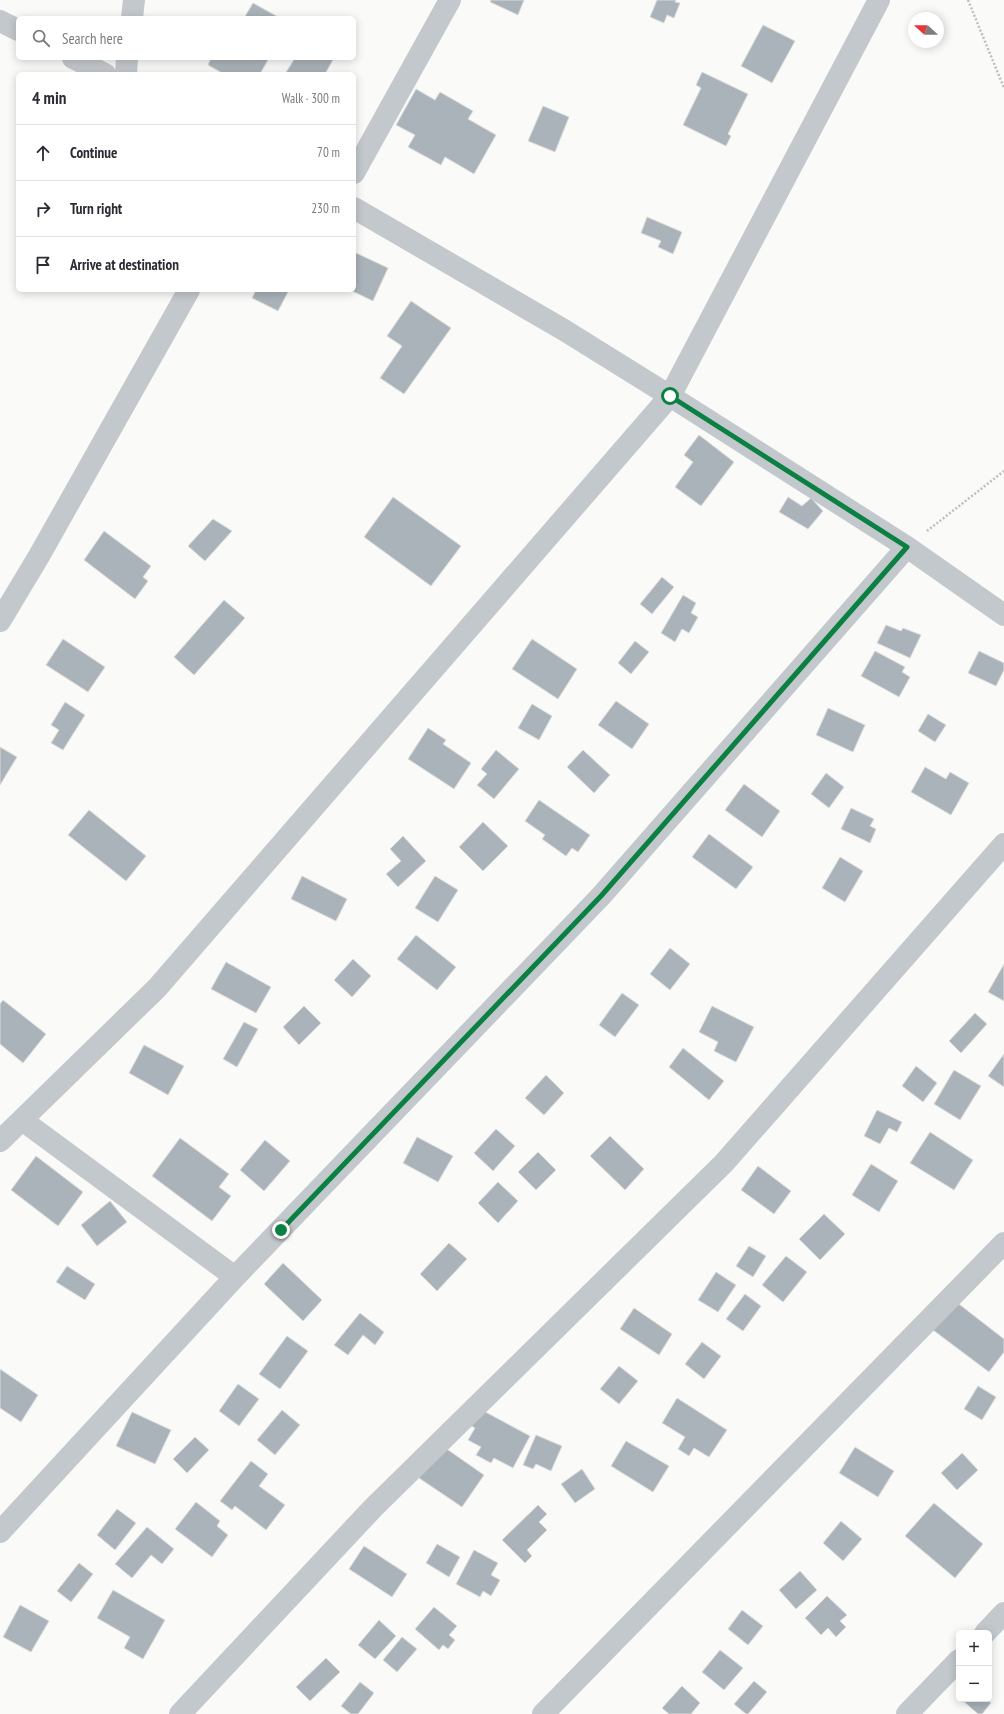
<!DOCTYPE html>
<meta charset="utf-8">
<style>
body{margin:0;font-family:"PT Sans Narrow",sans-serif;background:#f7f7f7;color:#2b2b33}
.controls{position:absolute;right:12px;bottom:12px;display:grid;overflow:hidden;border-radius:6px;box-shadow:0 2px 10px #0003}
.controls button{width:36px;height:36px;display:grid;place-items:center;padding:0;border:0;border-bottom:1px solid #e1e1e2;background:#fff;color:#2b2b33;font:20px sans-serif}
.compass{position:absolute;left:908px;top:12px;width:36px;height:36px;border-radius:50%;background:#fff;box-shadow:0 2px 10px #0003;rotate:291deg}
.stop{position:absolute;width:12px;height:12px;margin:-9px;border:3px solid #0b8043;border-radius:50%;background:#fff}
.stop.end{background:#0b8043;border-color:#fff;box-shadow:0 1px 4px #0008}
.list{margin:0;padding:0;list-style:none}
h2{display:flex;justify-content:space-between;align-items:center;height:52px;margin:0;padding:0 16px;font-size:17px}
h2 small{font-size:13px;font-weight:400;color:#7c7c81}
.list li{display:grid;grid-template-columns:26px 1fr auto;gap:12px;align-items:center;box-sizing:border-box;height:56px;padding:0 16px;border-top:1px solid #e1e1e2}
.list b{display:block;font-size:15px;white-space:nowrap}
.list em{font-size:13px;font-style:normal;color:#7c7c81}
.icon{flex:none;width:22px;height:22px;fill:none;stroke:currentColor;stroke-width:2;stroke-linecap:round;stroke-linejoin:round}
.map{position:relative;flex:none;width:1004px;height:1714px;overflow:hidden}
.search{position:absolute;background:#fff;box-shadow:0 2px 10px #0003;left:16px;top:16px;width:340px;height:44px;display:flex;align-items:center;gap:10px;box-sizing:border-box;padding:0 14px;border-radius:6px;color:#7c7c81;font-size:15px}
.panel{position:absolute;background:#fff;box-shadow:0 2px 10px #0003;left:16px;top:72px;width:340px;height:220px;border-radius:6px}
.map>svg:first-child{display:block}
.building{fill:#aab3b9;stroke:#dcdcda}
.lines{fill:none;stroke-linecap:round;stroke-linejoin:round}
.path{stroke:#bbbfc2;stroke-width:2.5;stroke-dasharray:2 2;stroke-linecap:butt}
.minor{stroke:#c3c8cc;stroke-width:22}
.route{stroke:#0b8043;stroke-width:5}
</style>
<div class="map">
<svg width="1004" height="1714" viewBox="0 0 1004 1714">
<rect width="100%" height="100%" fill="#fafaf8"/>
<path class="building" d="M491,0h33l-6,15 -28,-13z
M657,0h19l-1,2 5,1 -6,15 -7,-3 -3,8 -14,-6z
M253,3l27,15h-36z
M763,25l32,16 -23,42 -31,-17z
M211,58h58l-9,16h-36l-16,-9z
M295,58h39l-9,16h-40z
M702,72l46,22 -20,40 3,2 -5,10 -43,-21 18,-37 -5,-3z
M416,89l19,11 5,-8 33,19 -5,8 28,16 -22,39 -29,-17 -4,8 -33,-18 7,-12 -19,-10z
M543,106l26,11 -14,35 -27,-11z
M647,217l35,15 -9,22 -15,-7 3,-6 -20,-8z
M354,252l34,16 -15,33 -23,-11h4z
M256,290h33l-11,21 -26,-13z
M411,301l40,27 -47,66 -24,-16 22,-32 -15,-10z
M699,435l35,27 -33,44 -26,-19 18,-25 -9,-7z
M393,497l68,49 -30,40 -67,-49z
M788,497l14,9 9,-8 12,13 -15,18 -29,-17z
M213,519l19,12 -27,30 -17,-15z
M104,531l47,35 -8,11 5,4 -13,18 -51,-39z
M662,577l12,10 -22,27 -12,-10z
M683,595l13,8 -5,10 7,4 -9,16 -7,-4 -7,13 -14,-9z
M224,600l21,18 -51,57 -20,-18z
M886,625l15,6 2,-3 18,7 -11,23 -33,-15z
M63,639l42,28 -17,25 -42,-27z
M532,639l45,30 -19,30 -46,-30z
M635,641l14,11 -18,22 -13,-11z
M875,651l30,16 -3,5 8,5 -11,20 -38,-21z
M979,651l25,12v7l-8,16 -28,-13z
M616,701l33,23 -17,25 -34,-24z
M65,702l20,13 -22,35 -12,-7 8,-13 -8,-5z
M532,704l20,12 -13,24 -21,-12z
M828,708l37,17 -12,27 -37,-17z
M928,714l18,11 -11,17 -17,-11z
M428,728l18,12 -3,4 28,19 -17,26 -46,-30z
M0,747l17,10 -17,28z
M496,750l23,19 -25,30 -17,-14 10,-11 -6,-5z
M583,750l27,25 -16,18 -27,-26z
M925,767l21,12 4,-7 19,11 -18,32 -40,-23z
M826,773l18,14 -15,21 -18,-14z
M744,784l36,27 -18,26 -37,-27z
M539,800l51,35 -12,17 -6,-4 -6,8 -24,-17 3,-4 -20,-14z
M851,808l23,11 -4,7 6,3 -6,14 -29,-14z
M89,810l57,46 -20,25 -58,-46z
M483,822l25,24 -25,25 -24,-24z
M709,834l44,33 -17,22 -44,-32z
M403,836l23,25 -28,26 -12,-13 15,-13 -11,-12z
M840,857l23,14 -18,31 -23,-14z
M302,876l45,23 -11,22 -45,-22z
M435,876l23,14 -20,32 -23,-14z
M416,935l40,32 -19,23 -40,-31z
M670,948l20,16 -20,26 -20,-16z
M353,959l18,17 -19,21 -18,-17z
M226,962l45,25 -15,26 -45,-24z
M1004,964v37l-16,-9z
M622,993l17,12 -24,32 -16,-12z
M3,1000l43,34 -23,29 -23,-19v-40z
M304,1006l17,17 -22,22 -16,-18z
M712,1006l42,21 -18,35 -22,-11 4,-9 -19,-10z
M975,1013l12,11 -26,29 -12,-12z
M244,1022l14,7 -21,38 -14,-8z
M144,1045l40,21 -16,29 -39,-22z
M683,1048l41,33 -15,19 -40,-33z
M1004,1054v33l-16,-11z
M916,1066l21,17 -14,19 -21,-16z
M954,1070l27,16 -21,34 -26,-16z
M546,1075l18,18 -20,22 -19,-17z
M877,1110l25,12 -5,10 -8,-4 -9,16 -16,-8z
M496,1129l19,17 -22,25 -19,-18z
M930,1132l43,28 -19,30 -44,-27z
M610,1136l34,33 -19,21 -35,-34z
M417,1137l36,19 -15,26 -35,-19z
M180,1138l49,36 -10,13 12,9 -19,25 -60,-45z
M265,1140l25,21 -26,30 -24,-21z
M538,1152l18,18 -20,20 -18,-18z
M36,1156l47,36 -25,34 -47,-36z
M871,1164l27,17 -19,31 -27,-17z
M758,1166l33,25 -17,23 -33,-24z
M498,1182l20,19 -20,22 -20,-20z
M110,1201l17,21 -30,24 -16,-21z
M824,1214l21,20 -25,26 -21,-21z
M449,1243l18,16 -30,32 -17,-17z
M749,1246l17,10 -13,21 -17,-11z
M786,1256l21,16 -24,30 -21,-17z
M283,1263l39,37 -19,21 -39,-37z
M67,1266l28,18 -10,16 -29,-18z
M716,1272l20,13 -18,27 -20,-12z
M745,1294l16,12 -18,25 -17,-12z
M955,1301l49,38v13l-15,20 -56,-42z
M634,1308l38,26 -13,21 -39,-26z
M360,1313l24,19 -9,13 -12,-10 -15,20 -14,-10z
M287,1336l21,15 -28,38 -21,-15z
M702,1342l19,14 -17,23 -19,-15z
M619,1366l19,15 -19,23 -19,-15z
M0,1369l38,26 -17,27 -21,-14z
M238,1384l21,15 -20,27 -20,-15z
M978,1386l18,11 -14,23 -18,-11z
M677,1398l50,32 -18,27 -15,-9 -5,8 -11,-7 7,-12 -23,-14z
M478,1408l52,28 -17,32 -19,-10 -3,5 -15,-8 5,-8 -13,-7 7,-12 -7,-4z
M282,1410l18,15 -25,30 -18,-15z
M132,1412l39,18 -16,34 -39,-18z
M536,1435l26,11 -11,25 -15,-7 -3,5 -10,-4z
M195,1437l14,13 -22,23 -14,-14z
M626,1441l43,25 -16,26 -42,-26z
M441,1445l43,30 -22,32 -43,-29z
M855,1447l39,24 -16,26 -39,-24z
M962,1453l16,17 -21,20 -16,-17z
M251,1461l17,13 -9,12 26,19 -19,25 -31,-24 -3,4 -12,-9z
M582,1469l13,20 -20,14 -14,-19z
M196,1502l24,19 -3,5 11,9 -16,22 -37,-28z
M934,1503l49,41 -28,34 -50,-42z
M538,1505l9,9 -8,8 8,8 -20,20 5,6 -7,7 -23,-23z
M117,1509l19,14 -21,27 -18,-15z
M841,1521l21,18 -19,22 -20,-18z
M147,1527l27,22 -12,15 -11,-9 -19,23 -17,-14z
M437,1544l23,13 -11,20 -23,-14z
M364,1546l43,28 -15,23 -43,-28z
M474,1550l24,13 -7,12 9,5 -9,16 -8,-5 -3,6 -24,-13z
M79,1563l14,11 -22,28 -14,-11z
M800,1571l17,19 -21,19 -17,-19z
M113,1590l52,30 -22,39 -19,-11 6,-11 -33,-19z
M827,1596l20,19 -7,6 6,6 -10,10 -8,-9 -7,7 -16,-17z
M20,1605l29,16 -18,31 -28,-15z
M434,1607l23,19 -8,9 6,5 -7,9 -5,-4 -4,5 -24,-21z
M742,1610l21,16 -15,19 -20,-16z
M379,1620l17,16 -21,23 -17,-14z
M402,1637l15,12 -20,23 -14,-12z
M720,1650l23,18 -19,22 -22,-18z
M326,1658l14,14 -30,29 -14,-14z
M754,1681l13,11 -19,22h-2l-12,-10z
M360,1682l14,11 -16,21h-7l-10,-8z
M682,1686l18,17 -9,11h-22l-7,-6z
M961,1699h26l4,4 -9,11h-4z"/>
<g class="lines">
<path class="path" d="M968,0l36,88
M927,531l77,-60"/>
<path class="minor" d="M132,18l2,-18
M0,21l18,9
M73,58l32,16
M126,74l1,-16
M354,173l96,-173
M354,208l210,122 106,66 237,151 97,68
M0,621l39,-65 150,-266
M22,1120l213,157
M0,1141l157,-153 513,-592 209,-396
M0,1532l235,-255 366,-381 306,-349
M985,1633l19,-20
M180,1714l193,-206 351,-345 280,-319
M543,1714l461,-471
M907,1714l52,-54"/>
</g>
<g class="lines">
<path class="route" d="M281,1230l320,-334 306,-349 -237,-151"/>
</g>
</svg>
<div class="controls">
<button>+</button>
<button>−</button>
</div>
<svg class="compass" viewBox="-18 -18 36 36"><path d="M0-13l5 13h-10z" fill="#e53935"/><path d="M0 13l5-13h-10z" fill="#7c7c81"/></svg>
<div class="stop" style="left:670px;top:396px"></div>
<div class="stop end" style="left:281px;top:1230px"></div>
<div class="search"><svg class="icon" aria-label="search" viewBox="0 0 24 24"><circle cx="10" cy="10" r="6"/><path d="M15 15l6 6"/></svg>Search here</div>
<section class="panel">
<h2>4 min<small>Walk · 300 m</small></h2>
<ul class="list">
<li><svg class="icon" aria-label="ahead" viewBox="0 0 24 24"><path d="M12 20V5M6 11l6-6 6 6"/></svg><div><b>Continue</b></div><em>70 m</em></li>
<li><svg class="icon" aria-label="right" viewBox="0 0 24 24"><path d="M7 20v-9h11M14 6l5 5-5 5"/></svg><div><b>Turn right</b></div><em>230 m</em></li>
<li><svg class="icon" aria-label="arrive" viewBox="0 0 24 24"><path d="M6 21V4h12l-3 4 3 4H6"/></svg><div><b>Arrive at destination</b></div></li>
</ul>
</section>
</div>
